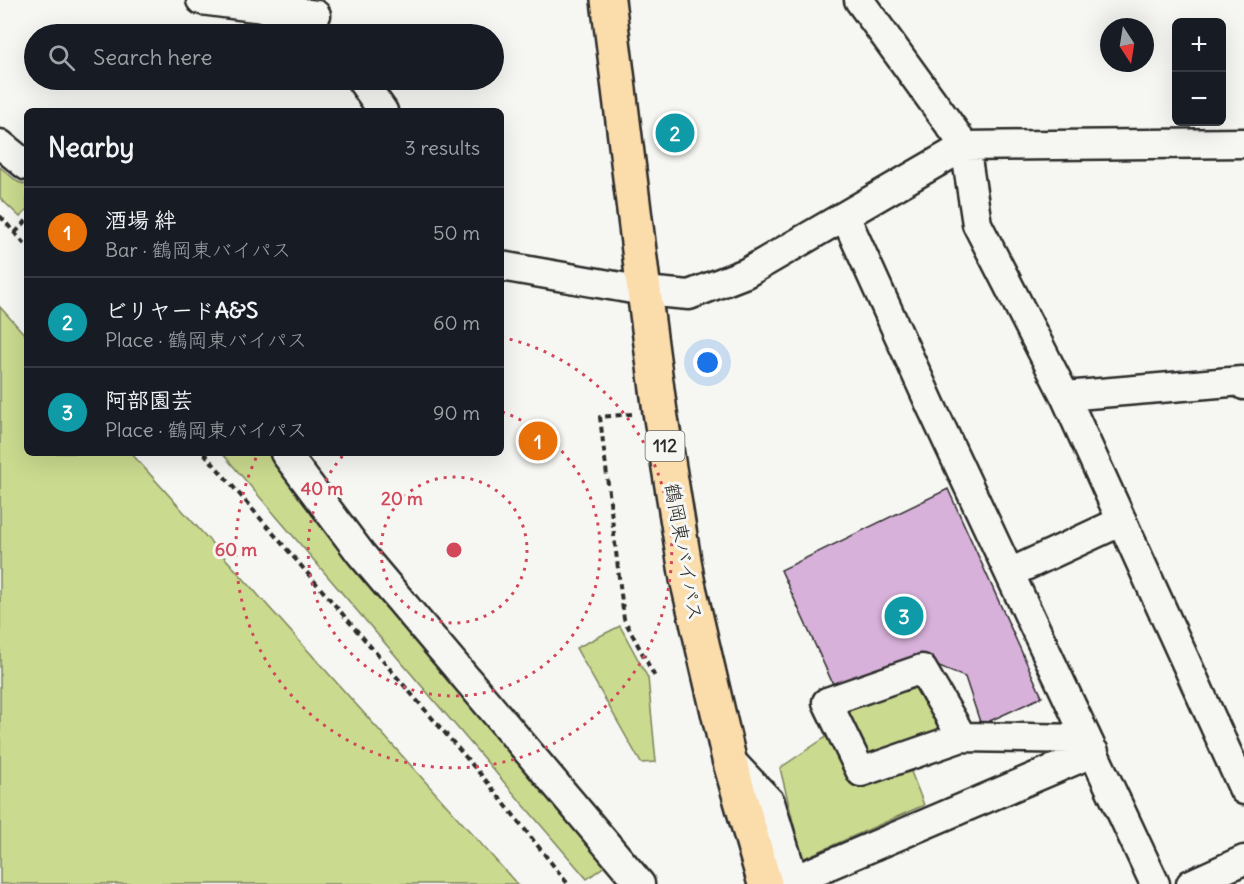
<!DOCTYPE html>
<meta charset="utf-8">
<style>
body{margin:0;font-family:Delius,"Klee One",sans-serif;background:#20242c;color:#f1f3f6}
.controls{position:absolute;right:18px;top:18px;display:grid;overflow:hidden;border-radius:9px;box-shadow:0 6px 24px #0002}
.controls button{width:54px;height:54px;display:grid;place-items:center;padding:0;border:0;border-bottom:2px solid #363941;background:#171b24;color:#f1f3f6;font:30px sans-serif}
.compass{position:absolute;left:1100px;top:18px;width:54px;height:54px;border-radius:50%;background:#171b24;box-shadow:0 6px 24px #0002;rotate:168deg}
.you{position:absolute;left:708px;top:363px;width:21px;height:21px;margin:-15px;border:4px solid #fff;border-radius:50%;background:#1a73e8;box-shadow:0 0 0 9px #1a73e833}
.badge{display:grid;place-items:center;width:39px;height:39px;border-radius:50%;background:#d1495b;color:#fff;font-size:20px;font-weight:700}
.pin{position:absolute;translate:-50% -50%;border:3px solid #fff;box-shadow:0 2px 6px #0006}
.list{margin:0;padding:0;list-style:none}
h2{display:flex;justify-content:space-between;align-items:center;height:78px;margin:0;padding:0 24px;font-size:26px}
h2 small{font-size:20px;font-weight:400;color:#9ea1a6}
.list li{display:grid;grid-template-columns:39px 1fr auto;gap:18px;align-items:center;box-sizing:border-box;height:90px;padding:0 24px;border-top:2px solid #363941}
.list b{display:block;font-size:22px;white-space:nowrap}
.list p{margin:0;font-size:20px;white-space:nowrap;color:#9ea1a6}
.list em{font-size:20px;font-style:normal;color:#9ea1a6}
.icon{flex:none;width:33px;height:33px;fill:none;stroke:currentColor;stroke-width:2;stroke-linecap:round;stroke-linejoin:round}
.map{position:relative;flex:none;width:1244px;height:884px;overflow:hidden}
.search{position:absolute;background:#171b24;box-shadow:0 6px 24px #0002;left:24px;top:24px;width:480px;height:66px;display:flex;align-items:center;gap:15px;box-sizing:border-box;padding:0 21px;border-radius:33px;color:#9ea1a6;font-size:22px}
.panel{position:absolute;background:#171b24;box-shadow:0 6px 24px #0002;left:24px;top:108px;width:480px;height:348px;border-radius:9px}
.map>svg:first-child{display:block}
.green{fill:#cada8e;stroke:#7a825c;stroke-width:1.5}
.building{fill:#d7b1d9;stroke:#2b2b2b;stroke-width:1.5}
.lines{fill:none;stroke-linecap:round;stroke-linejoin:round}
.minor-casing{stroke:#2b2b2b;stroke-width:33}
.highway-casing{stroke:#2b2b2b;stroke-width:38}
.path{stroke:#2b2b2b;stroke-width:4;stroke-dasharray:6 4.5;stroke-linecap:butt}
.minor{stroke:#f6f6f2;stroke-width:28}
.highway{stroke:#fbdcab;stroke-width:33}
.ring{fill:none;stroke:#d1495b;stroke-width:3;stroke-dasharray:3 6}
.labels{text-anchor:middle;stroke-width:6;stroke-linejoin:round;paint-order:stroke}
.shield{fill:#f6f6f2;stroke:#686867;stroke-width:1.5}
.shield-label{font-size:18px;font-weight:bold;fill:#2b2b2b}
.street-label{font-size:20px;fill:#2b2b2b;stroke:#f6f6f2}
.centre{fill:#d1495b;stroke:#f6f6f2;stroke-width:3}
.ring-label{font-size:18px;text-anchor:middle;font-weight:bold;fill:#d1495b;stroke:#f6f6f2;stroke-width:6;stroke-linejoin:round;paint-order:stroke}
</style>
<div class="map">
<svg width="1244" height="884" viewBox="0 0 1244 884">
<rect width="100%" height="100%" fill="#f6f6f2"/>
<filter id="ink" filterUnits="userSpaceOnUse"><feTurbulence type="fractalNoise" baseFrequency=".0167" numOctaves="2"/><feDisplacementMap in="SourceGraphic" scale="12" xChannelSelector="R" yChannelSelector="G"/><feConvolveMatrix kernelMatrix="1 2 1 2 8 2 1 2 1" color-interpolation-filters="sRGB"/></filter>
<g filter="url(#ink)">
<path class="green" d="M0,167l18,15 9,3v25l-7,7 -20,-19z
M0,307l27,30v116h104l386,431h-517z
M222,453h62l330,406 -27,20z
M620,626l28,52 8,84 -15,1 -65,-115z
M919,677l29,57 -85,31 -27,-59z
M829,735l21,45 60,-11 14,36 -122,54 -22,-91z"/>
<path class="building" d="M948,489l94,208 -61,28 -16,-48 -36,-14 -91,32 -57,-125z"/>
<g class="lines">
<g class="minor-casing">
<path id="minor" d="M201,0l115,15
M859,0l106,146 12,78 88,172 179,394
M361,80l22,31
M0,144l27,22
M845,216l86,190 224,478
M501,266l143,25 45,4 57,-22 219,-127 279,-3
M1065,396l177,-15 2,4
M285,453l76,101 279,330
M1010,573l112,-52
M962,737l-101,35 -34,-70 95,-33 40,68 125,2
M729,759l41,43 25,82
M794,880l300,-128
M1191,884l53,-24"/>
</g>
<g class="highway-casing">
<path id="highway" d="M608,0l36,291 16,121 27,167 42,180 36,125"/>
</g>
<path class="path" d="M0,216l27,31
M15,233l12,-13
M632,414l-32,3 24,202 31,58
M204,453l284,330 80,101"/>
<use href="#minor" class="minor"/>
<use href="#highway" class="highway"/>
</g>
</g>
<g class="ring">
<circle cx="454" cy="550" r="73"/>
<path d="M502 412A146 146 0 1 1 345 453"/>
<path d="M501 337A218 218 0 1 1 258 454"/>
</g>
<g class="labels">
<rect class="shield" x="645.5" y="431" width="39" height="30" rx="4.5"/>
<g class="shield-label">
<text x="665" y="452">112</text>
</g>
<g class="street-label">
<text transform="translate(684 552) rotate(80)" y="7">鶴岡東バイパス</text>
</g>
</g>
<circle cx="454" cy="550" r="9" class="centre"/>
<g class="ring-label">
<text x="322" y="495">40 m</text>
<text x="402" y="505">20 m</text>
<text x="236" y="556">60 m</text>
</g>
</svg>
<div class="controls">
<button>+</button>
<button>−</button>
</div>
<svg class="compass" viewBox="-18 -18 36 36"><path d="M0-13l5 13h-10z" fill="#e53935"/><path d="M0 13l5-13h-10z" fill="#9ea1a6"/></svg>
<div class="you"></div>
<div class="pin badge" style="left:538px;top:441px;background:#e8710a">1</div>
<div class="pin badge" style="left:675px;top:133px;background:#0f9aa8">2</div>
<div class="pin badge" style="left:904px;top:616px;background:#0f9aa8">3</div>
<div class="search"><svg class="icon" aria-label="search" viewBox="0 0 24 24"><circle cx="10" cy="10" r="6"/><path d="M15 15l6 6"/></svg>Search here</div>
<section class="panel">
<h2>Nearby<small>3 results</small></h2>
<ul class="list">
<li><span class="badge" style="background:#e8710a">1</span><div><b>酒場 絆</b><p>Bar · 鶴岡東バイパス</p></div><em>50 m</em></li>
<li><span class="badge" style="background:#0f9aa8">2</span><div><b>ビリヤードA&amp;S</b><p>Place · 鶴岡東バイパス</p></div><em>60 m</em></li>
<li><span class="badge" style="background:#0f9aa8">3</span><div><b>阿部園芸</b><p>Place · 鶴岡東バイパス</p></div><em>90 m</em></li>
</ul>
</section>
</div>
